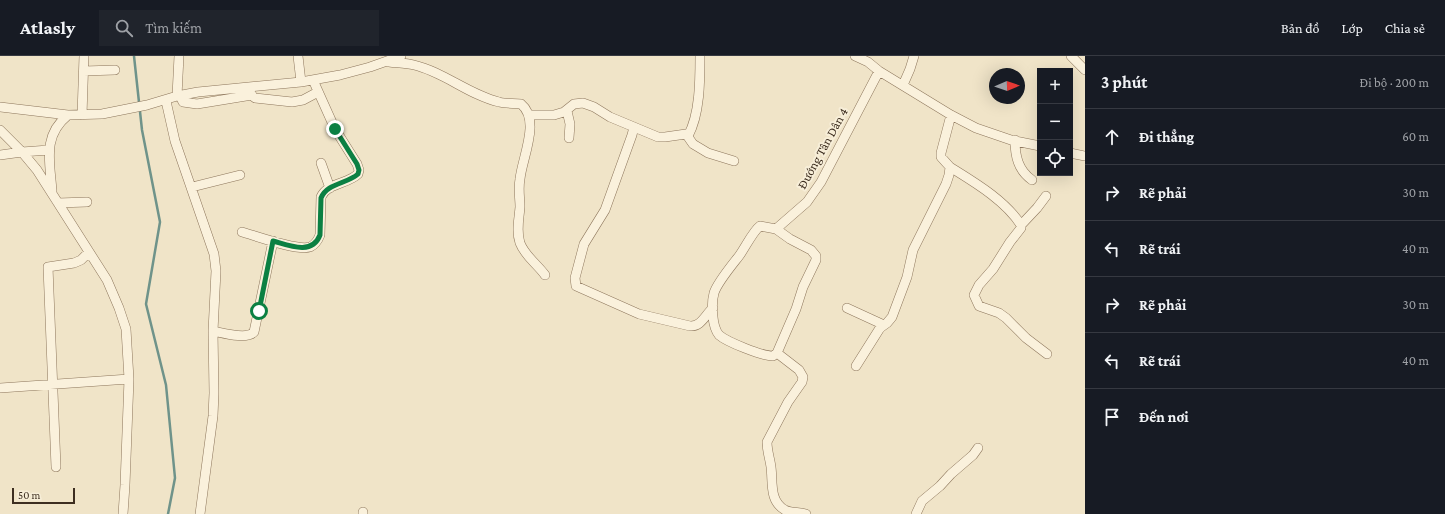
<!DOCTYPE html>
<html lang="vi">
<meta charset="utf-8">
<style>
body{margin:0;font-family:"Crimson Pro",serif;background:#20242c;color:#f1f3f6}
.controls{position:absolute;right:12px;top:12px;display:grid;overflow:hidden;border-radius:0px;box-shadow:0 4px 16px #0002}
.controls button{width:36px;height:36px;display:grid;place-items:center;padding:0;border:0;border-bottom:1px solid #363941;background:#171b24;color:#f1f3f6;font:20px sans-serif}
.compass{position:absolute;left:989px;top:12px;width:36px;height:36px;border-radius:50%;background:#171b24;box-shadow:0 4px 16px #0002;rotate:88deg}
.scale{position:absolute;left:12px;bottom:10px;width:63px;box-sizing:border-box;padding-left:4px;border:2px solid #3d2e20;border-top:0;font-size:11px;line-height:14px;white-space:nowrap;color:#3d2e20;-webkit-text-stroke:3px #f7eed8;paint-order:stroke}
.stop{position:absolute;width:12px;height:12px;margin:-9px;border:3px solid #0b8043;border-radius:50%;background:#fff}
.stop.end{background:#0b8043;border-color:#fff;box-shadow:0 1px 4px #0008}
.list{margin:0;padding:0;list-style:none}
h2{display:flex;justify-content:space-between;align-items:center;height:52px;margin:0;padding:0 16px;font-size:17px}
h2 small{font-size:13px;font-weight:400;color:#9ea1a6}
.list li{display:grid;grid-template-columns:26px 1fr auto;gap:12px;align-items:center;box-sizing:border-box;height:56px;padding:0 16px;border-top:1px solid #363941}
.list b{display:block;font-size:15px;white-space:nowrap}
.list em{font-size:13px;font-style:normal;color:#9ea1a6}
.icon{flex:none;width:22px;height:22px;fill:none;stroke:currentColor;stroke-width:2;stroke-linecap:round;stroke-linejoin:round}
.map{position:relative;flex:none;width:1085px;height:458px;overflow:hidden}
header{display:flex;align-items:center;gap:24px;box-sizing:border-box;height:56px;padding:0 20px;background:#171b24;border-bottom:1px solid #363941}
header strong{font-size:19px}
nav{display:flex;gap:22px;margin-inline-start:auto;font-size:14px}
.search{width:280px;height:36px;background:#20242c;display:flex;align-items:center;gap:10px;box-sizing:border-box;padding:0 14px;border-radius:0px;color:#9ea1a6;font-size:15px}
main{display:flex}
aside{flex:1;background:#171b24}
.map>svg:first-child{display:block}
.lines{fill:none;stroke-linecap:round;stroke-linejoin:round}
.stream{stroke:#6f938a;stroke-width:2.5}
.minor-casing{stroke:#8d765c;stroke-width:10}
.minor{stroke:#faf1dc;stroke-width:9}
.route{stroke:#0b8043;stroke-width:5}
.labels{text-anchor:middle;stroke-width:4;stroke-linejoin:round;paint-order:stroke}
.street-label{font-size:13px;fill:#3d2e20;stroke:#f7eed8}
</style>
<header>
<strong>Atlasly</strong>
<div class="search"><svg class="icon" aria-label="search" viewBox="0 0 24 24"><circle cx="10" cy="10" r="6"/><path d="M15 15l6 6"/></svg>Tìm kiếm</div>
<nav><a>Bản đồ</a><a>Lớp</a><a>Chia sẻ</a></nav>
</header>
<main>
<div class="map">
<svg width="1085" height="458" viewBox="0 0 1085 458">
<rect width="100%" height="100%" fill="#f0e4c8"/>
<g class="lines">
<path class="stream" d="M134,0l8,74 18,92 -14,82 20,81 9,93 -7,36"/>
<g class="minor-casing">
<path id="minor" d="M298,0l3,26
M855,0l13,6 11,9 72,44 25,13 35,12 29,6
M1071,0l14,14
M389,6c8,1 17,1 25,3 30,7 55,30 85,37 7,2 15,1 22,2 20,16 1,54 -1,75 -2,10 0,19 0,28 -1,13 -4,24 0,36 5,13 17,21 25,32
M84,15l31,-1
M903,29l7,-16 4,-13
M250,31l1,8 4,3 37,4 11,-2 15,-8
M177,40l2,-40
M180,40l3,6 14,2 55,-9
M166,45l9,40 39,113 2,17 -3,60 1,62 -1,23 -13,98
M0,51l68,8 34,-1 45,-9 30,-9 21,-4 103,-10 39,-7 30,-8 31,-11
M567,55l3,13 -1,14
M82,59l2,-59
M530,59h24l10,-3 10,-8 9,-1 11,4 16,10 48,20h7l21,-3 7,10 15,9 26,8
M634,71l-2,8 -27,75 -21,34 -9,34 1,8 63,28 51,12c11,1 15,-11 23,-18
M0,74l22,22 15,18 70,110 12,28 7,21 3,50 -4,106 -2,29
M688,80c12,-22 12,-55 12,-80
M1015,84c0,16 3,30 17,40
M1070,97l15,3
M0,99l22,-3 27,-2
M321,107l9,25
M950,111c24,15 55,33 71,58v3l-11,14 -17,27 -14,16 -5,10 5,11 20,7 7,5 20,20 21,16
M192,131l48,-12
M52,135c-2,-29 -10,-55 16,-76
M58,147l29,-1
M1021,169l16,-17 9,-12
M760,170l16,3 14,10 21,11 5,6v4l-13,27 -7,22 -19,44 -4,3c-11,0 -46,-14 -54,-21 -7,-8 -8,-31 -5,-42 3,-10 18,-28 25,-37 6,-8 14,-25 21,-30z
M776,173l31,-27 14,-20 58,-111
M242,176c14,4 55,19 68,15 5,-2 8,-7 10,-12l1,-38c6,-14 27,-13 37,-23l1,-4 -2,-6 -22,-35 -22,-49
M847,252l37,17
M213,275c10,2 34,9 41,1l19,-91
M777,297l22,17 4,7 -1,5 -14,20 -21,40c0,9 3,17 4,25 2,15 -2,34 14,43 6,3 14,2 21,4
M856,310l24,-38 7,-5 5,-6 15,-40 6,-27 33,-66 3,-9 1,-8 -9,-10v-4l10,-38
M0,332l129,-9
M56,411l-8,-200 26,-4 7,-3 8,-8
M363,458v-2
M916,458l6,-13 18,-15 11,-12 22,-19 5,-7"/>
</g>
<use href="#minor" class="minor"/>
</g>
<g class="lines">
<path class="route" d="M259,255l14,-70c15,4 39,15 47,-6l1,-37c6,-15 26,-14 37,-24l1,-4 -2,-6 -22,-35"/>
</g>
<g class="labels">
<g class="street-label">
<text transform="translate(822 92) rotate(-61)" y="5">Đướng Tân Dân 4</text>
</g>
</g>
</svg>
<div class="controls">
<button>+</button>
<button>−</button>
<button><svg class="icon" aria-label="locate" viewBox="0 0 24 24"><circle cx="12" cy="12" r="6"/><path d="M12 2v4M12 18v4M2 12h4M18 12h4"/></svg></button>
</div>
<svg class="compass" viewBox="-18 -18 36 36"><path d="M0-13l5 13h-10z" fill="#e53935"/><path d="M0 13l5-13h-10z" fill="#9ea1a6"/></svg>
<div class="scale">50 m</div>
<div class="stop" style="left:259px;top:255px"></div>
<div class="stop end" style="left:335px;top:73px"></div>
</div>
<aside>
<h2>3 phút<small>Đi bộ · 200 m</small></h2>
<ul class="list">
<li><svg class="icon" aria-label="ahead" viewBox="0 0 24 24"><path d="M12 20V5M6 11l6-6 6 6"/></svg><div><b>Đi thẳng</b></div><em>60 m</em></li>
<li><svg class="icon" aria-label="right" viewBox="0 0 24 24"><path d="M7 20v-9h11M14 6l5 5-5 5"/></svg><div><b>Rẽ phải</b></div><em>30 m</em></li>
<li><svg class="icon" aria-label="left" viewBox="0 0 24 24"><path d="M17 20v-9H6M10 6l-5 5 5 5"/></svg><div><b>Rẽ trái</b></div><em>40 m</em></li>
<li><svg class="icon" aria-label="right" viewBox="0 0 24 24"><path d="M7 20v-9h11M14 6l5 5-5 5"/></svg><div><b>Rẽ phải</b></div><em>30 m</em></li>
<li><svg class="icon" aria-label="left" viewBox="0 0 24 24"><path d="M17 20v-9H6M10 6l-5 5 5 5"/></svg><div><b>Rẽ trái</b></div><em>40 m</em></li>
<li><svg class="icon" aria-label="arrive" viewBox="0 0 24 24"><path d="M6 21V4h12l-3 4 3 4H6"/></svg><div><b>Đến nơi</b></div></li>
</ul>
</aside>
</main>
